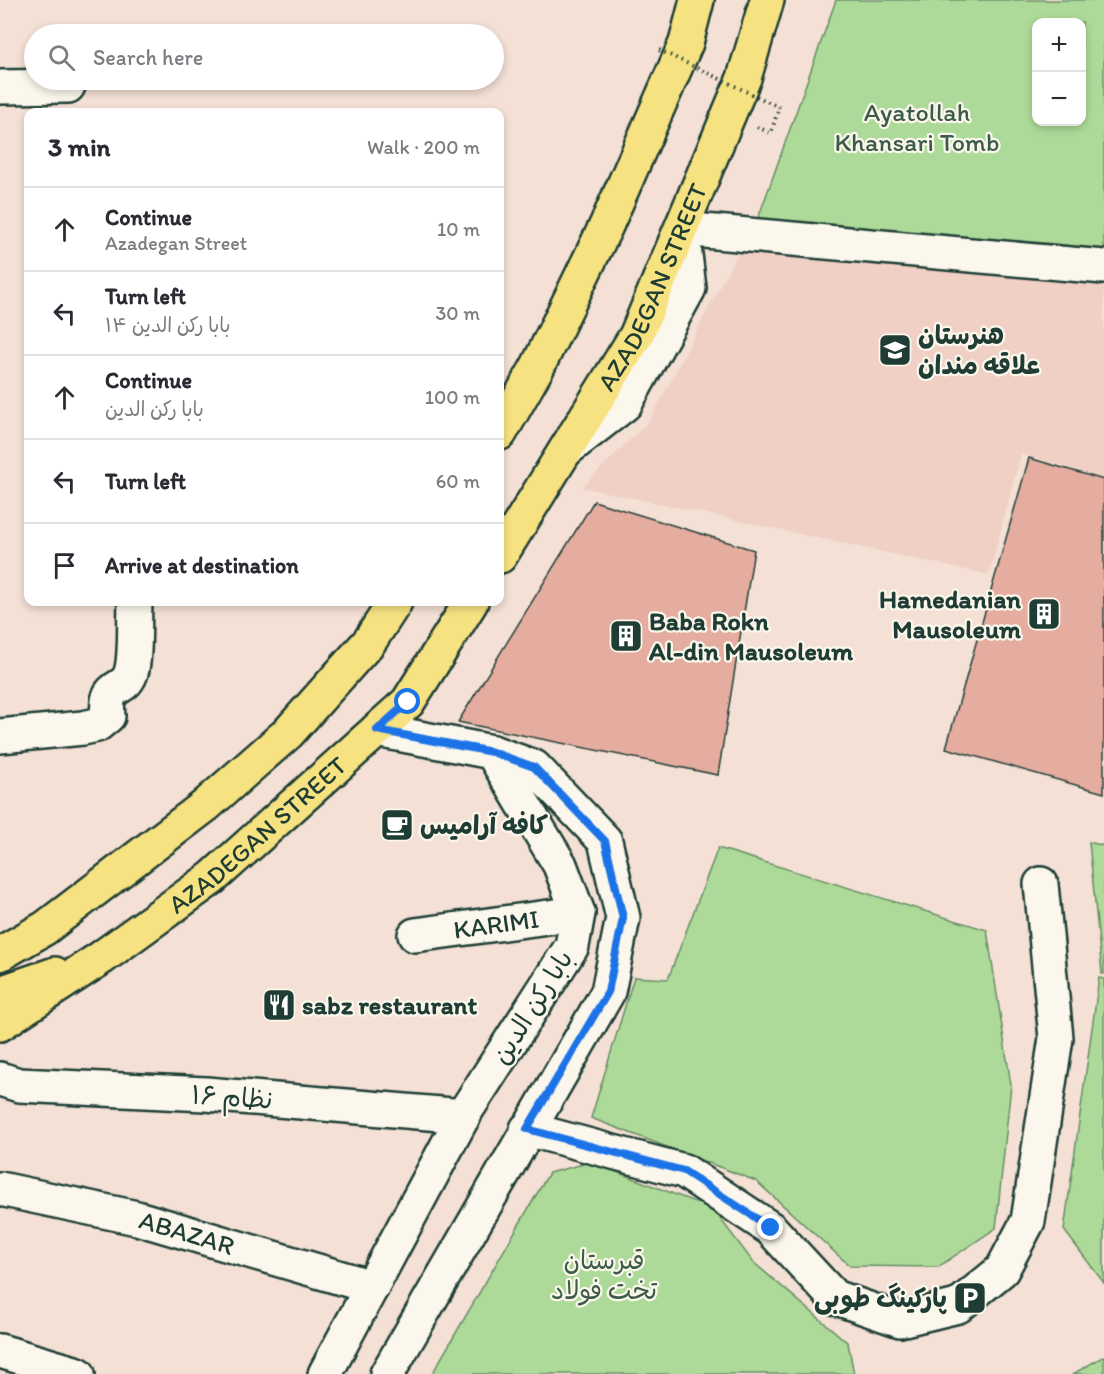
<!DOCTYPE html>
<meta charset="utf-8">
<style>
body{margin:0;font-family:Itim,"Playpen Sans Arabic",sans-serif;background:#f2f2f3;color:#2b2b33}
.controls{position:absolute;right:18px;top:18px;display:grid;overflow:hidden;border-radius:12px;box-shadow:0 3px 9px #0003}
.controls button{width:54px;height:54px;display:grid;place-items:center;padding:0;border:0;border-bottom:2px solid #e1e1e2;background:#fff;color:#2b2b33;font:30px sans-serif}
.stop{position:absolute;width:18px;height:18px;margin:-14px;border:4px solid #1a73e8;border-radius:50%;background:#fff}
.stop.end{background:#1a73e8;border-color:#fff;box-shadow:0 2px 6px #0008}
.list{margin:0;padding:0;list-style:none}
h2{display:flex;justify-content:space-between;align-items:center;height:78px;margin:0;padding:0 24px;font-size:26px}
h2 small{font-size:20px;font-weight:400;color:#7c7c81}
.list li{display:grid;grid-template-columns:39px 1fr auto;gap:18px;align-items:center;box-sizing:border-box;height:84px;padding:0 24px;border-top:2px solid #e1e1e2}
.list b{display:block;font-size:22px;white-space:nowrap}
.list p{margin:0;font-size:20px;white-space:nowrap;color:#7c7c81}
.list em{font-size:20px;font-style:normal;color:#7c7c81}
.icon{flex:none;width:33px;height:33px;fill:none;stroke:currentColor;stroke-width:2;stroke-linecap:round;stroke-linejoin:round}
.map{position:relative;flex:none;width:1104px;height:1374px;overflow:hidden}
.search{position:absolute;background:#fff;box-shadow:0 3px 9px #0003;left:24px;top:24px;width:480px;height:66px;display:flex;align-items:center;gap:15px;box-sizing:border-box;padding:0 21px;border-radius:33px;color:#7c7c81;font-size:22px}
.panel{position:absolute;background:#fff;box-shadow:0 3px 9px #0003;left:24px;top:108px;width:480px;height:498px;border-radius:12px}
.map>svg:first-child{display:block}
.built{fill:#f0d0c5}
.green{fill:#adda98;stroke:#668c66;stroke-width:1.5;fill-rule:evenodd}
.building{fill:#e5aca0;stroke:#1f3d34;stroke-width:1.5}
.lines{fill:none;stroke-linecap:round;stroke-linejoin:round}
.minor-casing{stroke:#1f3d34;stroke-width:38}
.major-casing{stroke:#1f3d34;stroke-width:38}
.path{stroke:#1f3d34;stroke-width:4;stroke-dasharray:1.5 4.5;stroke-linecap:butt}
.minor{stroke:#fbf7ec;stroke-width:33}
.major{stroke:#f7e281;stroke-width:33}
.path-bridge{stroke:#1f3d34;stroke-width:4;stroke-dasharray:1.5 4.5;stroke-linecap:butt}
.route{stroke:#1a73e8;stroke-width:8}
.labels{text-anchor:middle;stroke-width:4.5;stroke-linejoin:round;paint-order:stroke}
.park-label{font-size:26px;fill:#3b5c48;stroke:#fbf7ec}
.street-label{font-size:26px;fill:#1f3d34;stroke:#fbf7ec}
.poi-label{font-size:26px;font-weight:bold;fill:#1f3d34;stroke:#fbf7ec;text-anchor:start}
</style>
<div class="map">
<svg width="1104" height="1374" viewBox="0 0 1104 1374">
<rect width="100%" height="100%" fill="#f4e0d5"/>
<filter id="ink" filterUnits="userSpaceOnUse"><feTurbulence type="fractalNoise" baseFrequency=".0167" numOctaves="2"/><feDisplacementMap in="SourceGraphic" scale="12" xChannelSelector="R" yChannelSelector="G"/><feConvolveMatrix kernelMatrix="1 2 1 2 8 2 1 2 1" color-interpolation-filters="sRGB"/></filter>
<g filter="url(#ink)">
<path class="built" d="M738,252l366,29v198l-83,-25 -32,121 -407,-88 68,-67z"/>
<path class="green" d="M836,0h268v266l-350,-36zM1036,22h46v100h-46z
M1089,842l15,4v128h-2z
M718,848l269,82 24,155 -15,143 -58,39 -88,-1 -94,-85 -165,-63 43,-141 34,2z
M1099,978l5,1v304l-40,-53z
M591,1162l122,47 40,53 95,81 6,31h-422l117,-201z
M1104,1356v18h-31z"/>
<path class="building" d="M1029,458l75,22v313l-158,-45z
M594,501l160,49 -36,225 -260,-53z"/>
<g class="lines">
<g class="minor-casing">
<g id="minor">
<path d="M0,87l68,-1"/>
<path d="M566,450l59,-46 64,-116 -7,-59 422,38"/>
<path d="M377,730l115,22 42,15 71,74 18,77 -15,74 -221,382"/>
<path d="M0,736l83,-8 14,-3 11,-9c-4,-38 18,-20 24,-47 4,-20 2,-47 3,-67"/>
<path id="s1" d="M415,935l163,-22"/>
<path d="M0,1079l19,6 187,9 258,22"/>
<path d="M527,1129l157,42 87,58 63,68 66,23 58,-14 44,-36 26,-49 28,-183 -15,-154"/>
<path id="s2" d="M0,1189l137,29 235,69"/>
<path d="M0,1351l78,23"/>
<path d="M325,1374l142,-265 105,-163 6,-33 -18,-48 -68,-113"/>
</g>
</g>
<g class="major-casing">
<g id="major">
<path d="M500,433l38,-67 68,-140 80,-183 11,-43"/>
<path id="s3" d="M500,556l136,-220 108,-258 23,-78"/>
<path d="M0,954l45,-26 160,-122 83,-73 81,-91 26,-40"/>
<path d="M0,993l55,-19"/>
<path id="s4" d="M0,1024l101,-66 111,-80 165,-148 31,-28 63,-100"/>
</g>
</g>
<path class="path" d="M757,127l14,6 8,-26"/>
<use href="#minor" class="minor"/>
<use href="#major" class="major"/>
<path class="path-bridge" d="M659,50l120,57"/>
</g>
</g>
<g class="lines" filter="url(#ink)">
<path class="route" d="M408,702l-31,28 115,22 42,15 71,74 18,77 -15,74 -81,137 157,42 87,57"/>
</g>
<defs>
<g id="school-square" transform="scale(1.725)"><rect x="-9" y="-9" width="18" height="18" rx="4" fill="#1f3d34" stroke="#fbf7ec"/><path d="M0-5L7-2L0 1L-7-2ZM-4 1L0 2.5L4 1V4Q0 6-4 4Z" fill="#fff"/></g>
<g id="building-square" transform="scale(1.725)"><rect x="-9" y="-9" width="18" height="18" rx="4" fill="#1f3d34" stroke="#fbf7ec"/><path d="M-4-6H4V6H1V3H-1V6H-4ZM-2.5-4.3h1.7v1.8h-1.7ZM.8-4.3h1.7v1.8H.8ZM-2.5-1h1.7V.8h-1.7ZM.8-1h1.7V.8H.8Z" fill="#fff"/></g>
<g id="cafe-square" transform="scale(1.725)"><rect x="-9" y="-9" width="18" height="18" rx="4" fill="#1f3d34" stroke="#fbf7ec"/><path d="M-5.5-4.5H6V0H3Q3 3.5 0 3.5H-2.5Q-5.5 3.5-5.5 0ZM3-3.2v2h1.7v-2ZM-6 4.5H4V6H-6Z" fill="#fff"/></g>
<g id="restaurant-square" transform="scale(1.725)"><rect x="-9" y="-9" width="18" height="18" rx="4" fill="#1f3d34" stroke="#fbf7ec"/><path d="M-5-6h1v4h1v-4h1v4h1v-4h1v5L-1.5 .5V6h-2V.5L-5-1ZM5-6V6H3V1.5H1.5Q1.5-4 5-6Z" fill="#fff"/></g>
<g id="parking-square" transform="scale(1.725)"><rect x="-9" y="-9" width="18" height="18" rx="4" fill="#1f3d34" stroke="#fbf7ec"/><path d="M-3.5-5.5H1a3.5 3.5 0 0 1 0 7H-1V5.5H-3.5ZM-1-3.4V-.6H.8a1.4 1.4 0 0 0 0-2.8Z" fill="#fff"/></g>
</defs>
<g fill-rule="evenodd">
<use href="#school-square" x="895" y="350"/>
<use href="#building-square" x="1044" y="614"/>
<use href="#building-square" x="626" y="636"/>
<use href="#cafe-square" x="397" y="825"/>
<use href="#restaurant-square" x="279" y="1005"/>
<use href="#parking-square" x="970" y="1298"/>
</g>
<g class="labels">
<g class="park-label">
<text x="917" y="121">Ayatollah<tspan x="917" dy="30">Khansari Tomb</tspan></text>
<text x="604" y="1269">قبرستان<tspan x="604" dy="30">تخت فولاد</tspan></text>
</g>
<g class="street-label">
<text dy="9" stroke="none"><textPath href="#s3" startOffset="310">AZADEGAN STREET</textPath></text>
<text dy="9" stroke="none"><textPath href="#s4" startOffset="320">AZADEGAN STREET</textPath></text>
<text dy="9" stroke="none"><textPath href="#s1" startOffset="82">KARIMI</textPath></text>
<text transform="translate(532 1007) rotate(-58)" y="9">بابا رکن الدین</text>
<text transform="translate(232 1097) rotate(4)" y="9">نظام ۱۶</text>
<text dy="9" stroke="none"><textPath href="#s2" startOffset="192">ABAZAR</textPath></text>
</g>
<g class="poi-label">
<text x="918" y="344">هنرستان<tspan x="918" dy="30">علاقه مندان</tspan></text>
<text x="1021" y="608" text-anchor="end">Hamedanian<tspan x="1021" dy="30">Mausoleum</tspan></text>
<text x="649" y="630">Baba Rokn<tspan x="649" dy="30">Al-din Mausoleum</tspan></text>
<text x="420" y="834">کافه آرامیس</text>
<text x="302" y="1014">sabz restaurant</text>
<text x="947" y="1307" text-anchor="end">پارکینگ طوبی</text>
</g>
</g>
</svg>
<div class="controls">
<button>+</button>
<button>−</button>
</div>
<div class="stop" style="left:408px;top:702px"></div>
<div class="stop end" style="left:771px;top:1228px"></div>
<div class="search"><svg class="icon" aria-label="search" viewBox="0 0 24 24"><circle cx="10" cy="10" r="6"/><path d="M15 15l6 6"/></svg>Search here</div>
<section class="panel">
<h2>3 min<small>Walk · 200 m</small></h2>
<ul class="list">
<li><svg class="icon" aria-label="ahead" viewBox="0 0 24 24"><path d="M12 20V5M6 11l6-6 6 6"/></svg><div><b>Continue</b><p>Azadegan Street</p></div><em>10 m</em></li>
<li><svg class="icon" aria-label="left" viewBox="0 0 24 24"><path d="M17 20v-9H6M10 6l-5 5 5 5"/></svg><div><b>Turn left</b><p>بابا رکن الدین ۱۴</p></div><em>30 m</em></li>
<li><svg class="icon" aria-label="ahead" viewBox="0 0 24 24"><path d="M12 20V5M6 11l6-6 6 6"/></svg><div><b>Continue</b><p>بابا رکن الدین</p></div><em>100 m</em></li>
<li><svg class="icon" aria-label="left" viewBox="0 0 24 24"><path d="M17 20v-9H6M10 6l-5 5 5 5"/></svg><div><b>Turn left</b></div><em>60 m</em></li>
<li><svg class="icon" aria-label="arrive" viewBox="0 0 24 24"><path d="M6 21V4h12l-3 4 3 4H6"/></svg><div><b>Arrive at destination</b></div></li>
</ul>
</section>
</div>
